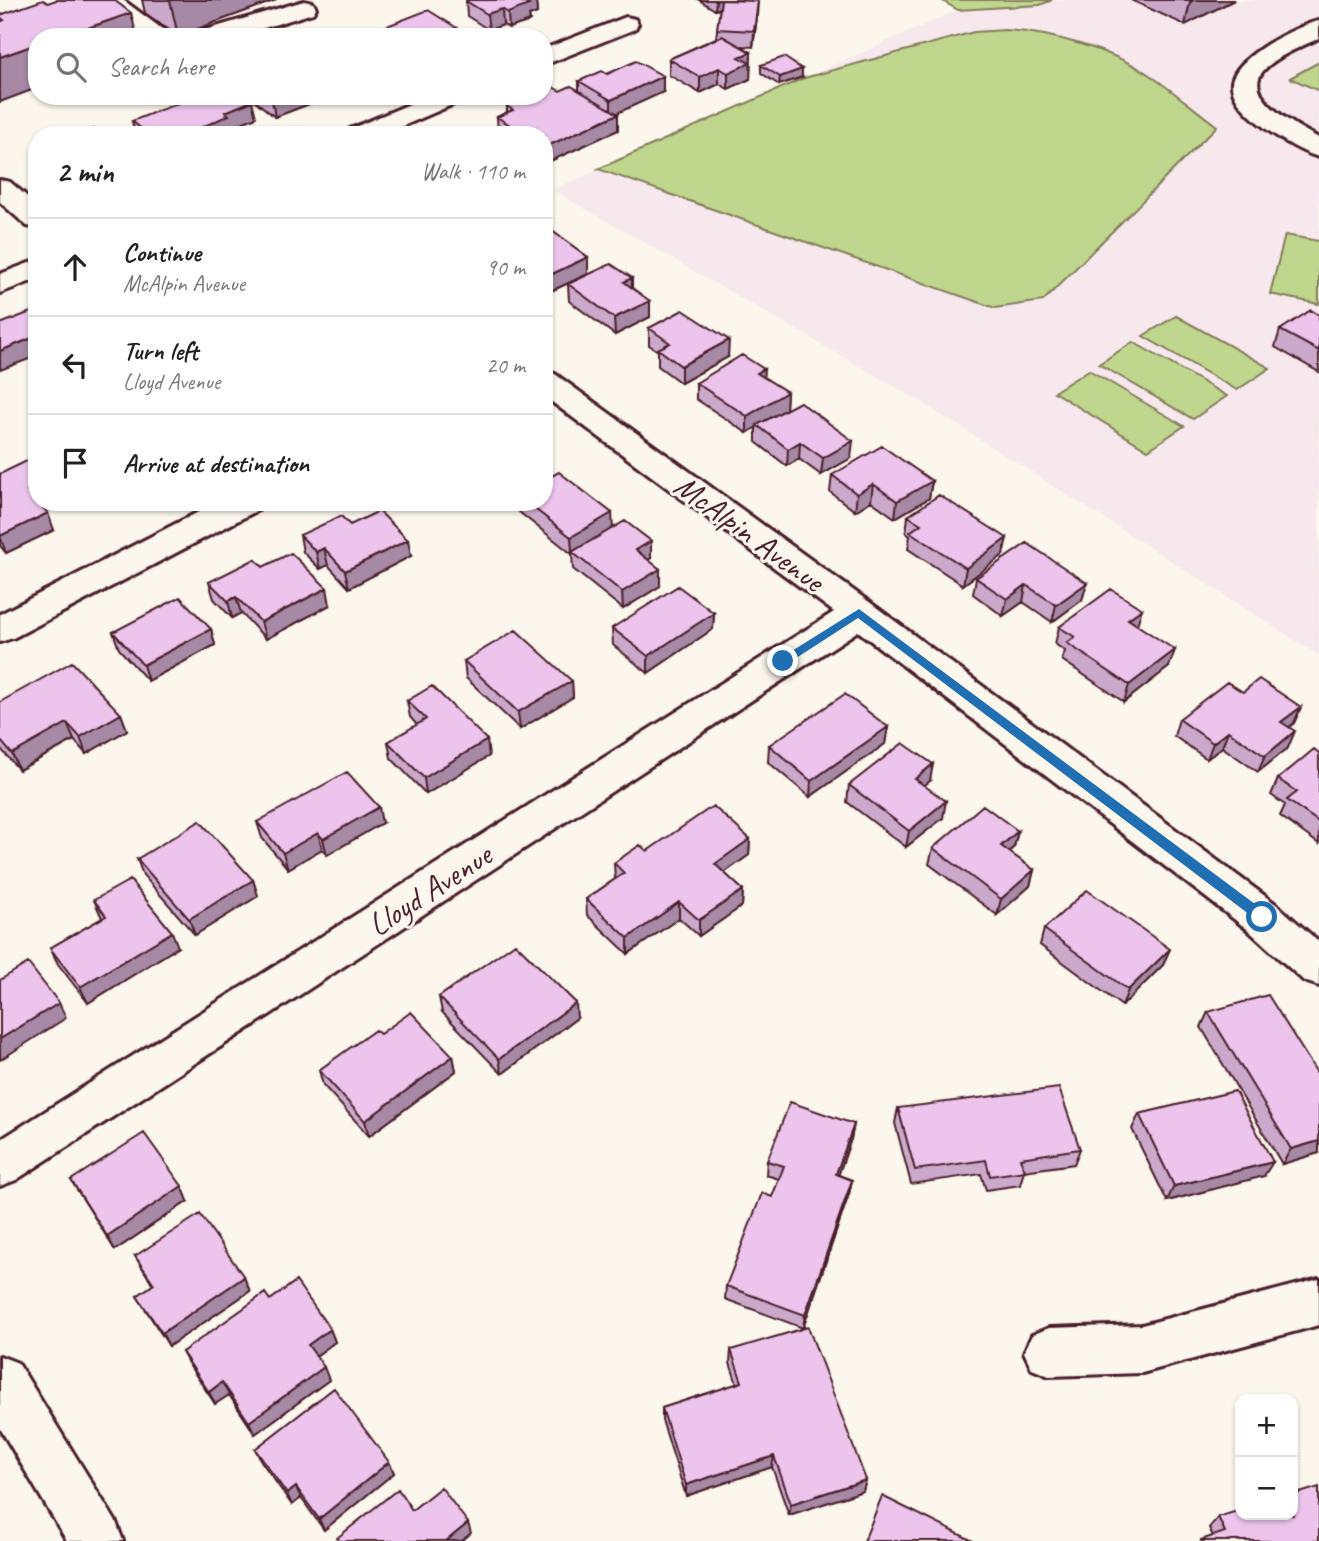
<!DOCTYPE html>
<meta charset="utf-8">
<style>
body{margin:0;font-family:Caveat,sans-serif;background:#f6f6f6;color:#222}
.controls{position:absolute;right:21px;bottom:21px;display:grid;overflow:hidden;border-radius:14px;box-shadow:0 2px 5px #0004}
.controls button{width:63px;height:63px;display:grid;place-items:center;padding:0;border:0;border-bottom:2px solid #e0e0e0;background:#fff;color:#222;font:35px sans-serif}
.stop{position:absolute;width:21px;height:21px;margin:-16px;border:5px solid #1f6fb2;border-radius:50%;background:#fff}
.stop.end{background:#1f6fb2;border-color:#fff;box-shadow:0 2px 7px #0008}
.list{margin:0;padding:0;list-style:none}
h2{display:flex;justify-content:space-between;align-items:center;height:91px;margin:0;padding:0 28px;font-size:30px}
h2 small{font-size:23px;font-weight:400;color:#767676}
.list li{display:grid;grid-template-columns:46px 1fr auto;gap:21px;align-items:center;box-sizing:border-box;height:98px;padding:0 28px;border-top:2px solid #e0e0e0}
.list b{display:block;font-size:26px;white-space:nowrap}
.list p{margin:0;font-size:23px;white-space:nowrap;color:#767676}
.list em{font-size:23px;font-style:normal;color:#767676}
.icon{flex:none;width:38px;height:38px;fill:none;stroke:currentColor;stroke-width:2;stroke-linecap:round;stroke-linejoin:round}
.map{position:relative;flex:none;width:1319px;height:1541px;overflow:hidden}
.search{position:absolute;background:#fff;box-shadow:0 2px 5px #0004;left:28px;top:28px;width:525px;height:77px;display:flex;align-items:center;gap:18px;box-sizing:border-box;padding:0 24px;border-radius:28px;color:#767676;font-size:26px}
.panel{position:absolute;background:#fff;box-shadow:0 2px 5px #0004;left:28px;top:126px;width:525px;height:385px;border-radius:28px}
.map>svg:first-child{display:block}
.built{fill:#f6e8ec}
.green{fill:#bfd78d;stroke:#847b5c;stroke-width:2}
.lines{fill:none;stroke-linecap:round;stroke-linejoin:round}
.minor-casing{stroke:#4a1f2b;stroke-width:6}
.minor{fill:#fbf7ec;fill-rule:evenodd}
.wall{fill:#cba9cb;stroke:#4a1f2b;stroke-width:2}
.shaded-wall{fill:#a589a5;stroke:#4a1f2b;stroke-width:2}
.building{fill:#ecc4ec;stroke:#4a1f2b;stroke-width:2}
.route{fill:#1f6fb2}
.labels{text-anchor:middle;stroke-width:6;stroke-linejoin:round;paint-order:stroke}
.street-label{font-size:33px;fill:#4a1f2b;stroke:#fbf7ec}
</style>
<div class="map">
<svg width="1319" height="1541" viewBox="0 0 1319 1541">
<rect width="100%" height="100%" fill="#fbf7ec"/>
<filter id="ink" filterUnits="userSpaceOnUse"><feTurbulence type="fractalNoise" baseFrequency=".0143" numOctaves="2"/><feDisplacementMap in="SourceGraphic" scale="14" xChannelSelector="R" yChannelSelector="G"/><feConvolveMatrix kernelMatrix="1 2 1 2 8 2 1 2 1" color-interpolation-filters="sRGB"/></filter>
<g filter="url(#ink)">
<path class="built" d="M1052,0h267v655l-399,-254 -367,-211 405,-180 82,-5z"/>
<path class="green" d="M941,0h111l-12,5 -82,5z
M1005,30c43,2 107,20 143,44 24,16 46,35 69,52l-174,175 -48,7 -397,-139 206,-91 170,-46z
M1319,62v29l-29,-13z
M1285,235l34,6v63l-49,-10z
M1176,316l94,52 -33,22 -94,-54z
M1133,342l94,54 -34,23 -94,-55z
M1089,370l95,56 -36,24 -94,-58z"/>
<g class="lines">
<g class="minor-casing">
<path id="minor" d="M95,0h28l50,37h-29z
M304,1l9,2 3,5 -3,5 -78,24h-39l3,-5z
M626,17l9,2 3,5 -3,5 -91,36v-16z
M1319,21v17c-18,9 -43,18 -56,33 -22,26 38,58 56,67v19c-24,-6 -90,-46 -87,-75 4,-26 64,-56 87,-61z
M429,96h36l-4,5 -79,34h-36l4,-6z
M0,180l10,2 27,23v23l-10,-2 -27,-24z
M37,260v19l-37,14v-19z
M544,371l11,3 317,230 405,301 42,37v44l-15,-5 -57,-52 -389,-298 -842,549 -16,6v-46l834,-528 -290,-216z
M218,502h45l-5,8 -245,128 -13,4v-28z
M1319,1279v46l-177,48 -93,3 -17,-7 -8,-17 8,-17 17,-7 93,-3z
M0,1356l18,7 98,159 7,19h-56l-67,-113z"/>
</g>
<use href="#minor" class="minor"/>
</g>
<path class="wall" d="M142,0h134l-98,36 -33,-23z
M699,0h44l14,17 -4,30 -12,-1 10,6 -1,27 -22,10 -9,-5 -19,9 -31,-18v-16l47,-21 4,-29 -5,1z
M1131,0h103l-49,25z
M466,1h70l1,12 -8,3 1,5 -21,7 -6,-3 -14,5 -22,-14z
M761,65l41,12 -23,8 -18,-12z
M607,74l56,18 -47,21 2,17 -72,33 -2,-1v-27h-43l-3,-2 -1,-16 10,-5v-6l53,-15h19v-10z
M253,96h72v2l-50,19 -21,-17z
M256,117l-24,10 1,4 -8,4h-90l-3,-14z
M545,226l43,31v17l-37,17 -7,-5z
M568,284l64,4 18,29 -35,18 -46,-34z
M1319,315v57l-44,-25 5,-17z
M649,328l79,29 -47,26 -23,-17v-15l-9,-6z
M763,377l24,15 -1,17 -16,9 81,40 -30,17 -22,-16 -12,7 -31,-24v-15l-9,6 -51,-34v-16z
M0,474l37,28h8l-5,3 14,25 -48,23 -6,-7z
M832,475l100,6 -3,17 -34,20 -24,-17 -16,10 -25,-19z
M518,502h26l69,26 38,30 -3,2 12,26 -37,23 -50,-40 -1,-15 -53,-42z
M908,516l95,39 -40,30 -55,-36 2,-13 -4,-3z
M350,525l61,31 -62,32 -21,-23 -8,4 -17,-17 -3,-17z
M263,567l67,38 -64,34 -25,-26 -9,5 -18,-19 -5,-17z
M976,578l111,5 -5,17 -30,22 -29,-20 -20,14 -30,-22z
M714,613l-1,16 -65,44 -35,-28 -1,-17z
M1137,625l32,42 -45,35 -62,-42 3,-9 -10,-7 4,-17z
M211,629l4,16 -67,36 -29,-32 -6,-17z
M464,661l108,20 1,16 -53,32 -54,-51z
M1243,692l58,15 -7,16 -5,4 -1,21 -30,24 -36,-25 -15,12 -33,-23 5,-17z
M407,701l82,55 -63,38 -35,-36 -3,-16 29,-17 -7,-8z
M0,702l121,12 6,16 -41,24 -12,-14 -55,30 -19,-22z
M888,727l-3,17 -75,53 -42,-35 1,-17z
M1319,753v91l-39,-28 5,-11 -14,-10 7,-16z
M930,781l-6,4 19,33 -37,29 -59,-45 2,-17z
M257,822l125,1 -55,32 -5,-6 -34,20 -26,-31z
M1018,831l-4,16 -5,5 25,18 -4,16 -33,29 -68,-51 4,-16z
M750,839l-1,16 -25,18 19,17 -1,16 -43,30 -20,-18 -51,36 -41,-39 -1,-16 29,-20 -1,-16 33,-12z
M137,859l116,21 5,16 -63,39 -52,-60z
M94,900l84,47 -90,56 -30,-39 -8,-16 52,-30z
M1044,929l119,36 -41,41 -82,-61z
M439,997l138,21 -75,56 -60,-62z
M1208,1012l111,141 -37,11 -81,-137z
M453,1056l3,15 -87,65 -46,-51 -4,-15z
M898,1108l182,41 -6,15 -50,7 -4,14 -34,5 -5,-16 -70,10 -16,-61z
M1139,1114l125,62 -97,25 -35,-72z
M854,1124l-3,15 -13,36 14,5 -3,14 -46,134 -78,-29 1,-13 46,-89 7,-18 -13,-4 1,-14z
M71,1180l111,6 6,15 -73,49z
M135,1256l115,35 -81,55 -32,-50 16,-11z
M270,1300l60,29 5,13 -19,14 13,24 -74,54 -26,-39 -14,9 -26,-39 -7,-13z
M731,1350l135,130 -3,11 -74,24 -17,-48 -86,29 -24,-76v-12l75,-24 -7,-21z
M255,1449l134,13 5,11 -70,57 -23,-32 -9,7 -31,-44z
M1218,1517l101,24h-119l13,-5 -4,-8z"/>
<path class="shaded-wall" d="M170,0h106l-98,36z
M528,0h12l-4,1 1,12 -8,3 1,5 -21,7 -1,-15 15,-11z
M716,0h27l-28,10z
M1194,0h40l-49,25 5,-23z
M758,1l-1,16 -4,30 1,-16z
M502,9l1,16 -14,5 -2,-16z
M131,13l6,24h-62l1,-5z
M457,28l1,9h-24z
M37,44v44l-37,14v-45z
M751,52l-1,27 -22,10v-16l11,-16z
M719,68v16l-19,9v-16z
M802,69v8l-23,8 1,-8z
M663,76v16l-52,24v-16z
M283,96h42v2l-50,19 -3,-17z
M252,101l4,16 -24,10 1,4 -8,4h-40l40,-23z
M618,114v16l-72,33 -1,-16z
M588,257v17l-37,17 -1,-16z
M632,278v17l-8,-13z
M650,301v16l-35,18 -1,-17z
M37,336v20l-37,14v-19z
M729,340l-1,17 -47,26v-17z
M764,369l-1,17 -6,-13z
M787,392l-1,17 -39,24v-17z
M853,441l-2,17 -30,17 2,-17z
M800,442l-1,17 -12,7 1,-17z
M544,455h2l1,17 -3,1z
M932,481l-3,17 -34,20 2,-17z
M873,484l-2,17 -16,10 2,-17z
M37,486v16h8l-12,6 -6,-17z
M107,502h10l-9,5z
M48,513l6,17 -48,23 -6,-17z
M612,513l1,17 -41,22 -1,-15z
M1007,538l-4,17 -40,30 3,-17z
M408,540l3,16 -62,32 -4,-17z
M651,541v17l-15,9v-17z
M324,548l4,17 -8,4 -4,-17z
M660,569v17l-37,23 -1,-17z
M1087,583l-5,17 -30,22 4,-17z
M1026,585l-3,17 -20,14 4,-17z
M327,588l3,17 -64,34 -5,-17z
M236,597l5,16 -9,5 -4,-17z
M1142,609l-5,16 -9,-6z
M714,613l-1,16 -65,44v-17z
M211,629l4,16 -67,36 -5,-16z
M1175,650l-6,17 -45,35 5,-17z
M572,681l1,16 -53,32 -2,-17z
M1301,707l-7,16 -19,16 6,-17z
M121,714l6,16 -41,24 -6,-17z
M67,723l7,17 -55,30 -7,-16z
M888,727l-3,17 -75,53 1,-16z
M1228,731l-6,16 -15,12 6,-16z
M1295,731l-7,17 -30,24 7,-16z
M487,740l2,16 -63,38 -2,-16z
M933,764l-3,17 -18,14 3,-16z
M946,801l-3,17 -37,29 3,-16z
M379,807l3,16 -55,32 -4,-16z
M1018,831l-4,16 -17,15 4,-16z
M318,833l4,16 -34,20 -5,-16z
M750,839l-1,16 -35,25 1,-16z
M1034,870l-4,16 -33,29 4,-16z
M253,880l5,16 -63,39 -6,-16z
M743,890l-1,16 -43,30v-16z
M679,902v16l-51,36v-16z
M172,932l6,15 -90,56 -8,-16z
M1170,949l-7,16 -41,41 6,-16z
M59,1003l7,15 -66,42v-21z
M576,1003l1,15 -75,56 -3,-15z
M453,1056l3,15 -87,65 -4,-15z
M854,1124l-3,15 -17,49 2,-14z
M1319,1141v12l-37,11 9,-15z
M1273,1162l-9,14 -97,25 7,-15z
M852,1180l-3,14 -46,134 2,-13z
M182,1186l6,15 -73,49 -8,-14z
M244,1277l6,14 -81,55 -7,-13z
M330,1329l5,13 -22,16 -5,-13z
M324,1367l5,13 -74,54 -6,-12z
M222,1382l7,13 -14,9 -6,-12z
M774,1456l-2,11 -86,29v-11z
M389,1462l5,11 -70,57 -5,-11z
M866,1480l-3,11 -74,24 2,-11z
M296,1487l5,11 -9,7 -5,-11z
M468,1523l3,10 -9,8h-16z"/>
<path class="building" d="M43,0l5,3 8,-3h58l17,13 -55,19 3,3 -4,2h-38v7l-37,13v-35l4,-2 -4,-3v-2z
M467,0h61l-5,2 6,3 -21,8 -6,-4 -15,5 -21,-13z
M721,0l37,1 -4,30 -37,-2z
M428,10l29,18 -23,9h-59l-6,-4z
M722,36l29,16 -12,5 11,6 -22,10 -9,-5 -19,9 -31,-18z
M784,57l18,12 -22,8 -19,-12z
M636,61l27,15 -52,24 -32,-19 23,-10 5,3z
M551,86l9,5 11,-5 47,28 -73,33 -1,-1v-11h-18l-29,-18 16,-7 -6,-4 21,-10h16v-7z
M196,96h50l6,5 -27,11 4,3 -44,20h-36l-17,-14z
M267,96h16l-11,4z
M428,128l10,7h-25z
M94,129l6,6h-22z
M545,226l43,31 -38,18 -6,-5z
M611,264l21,14 -8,4 26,19 -36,17 -46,-34z
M36,310l1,1v25l-37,15v-27z
M683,310l46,30 -48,26 -23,-17 12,-6 -21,-15z
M1311,310l8,5v36l-39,-21z
M742,355l22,14 -7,4 30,19 -40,24 -51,-33z
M800,402l53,39 -30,17 -23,-16 -12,7 -31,-24z
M882,446l50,35 -35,20 -24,-17 -16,10 -25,-19z
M37,456v30l-10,5 21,22 -48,23v-62z
M559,472l53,41 -41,24 -45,-35h18v-22z
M939,495l68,43 -41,30 -56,-36 11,-8 -13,-8z
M379,511l29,29 -63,31 -21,-23 -8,4 -16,-17 41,-19 9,9z
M625,521l26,20 -15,9 24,19 -38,23 -50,-40z
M1027,543l60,40 -31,22 -30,-20 -19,14 -31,-21z
M291,553l36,35 -66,34 -25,-25 -8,4 -19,-19 46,-23 8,8z
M678,586l36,27 -66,43 -36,-28z
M1111,589l31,20 -14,10 47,31 -46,35 -62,-42 8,-6 -16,-10z
M180,597l31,32 -68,36 -30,-33z
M516,630l56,51 -54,31 -54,-51z
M72,662l49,52 -41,23 -13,-14 -55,31 -12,-14v-38z
M1259,679l42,28 -20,15 14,9 -30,25 -37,-25 -15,12 -34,-24 48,-37 16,10z
M432,686l55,54 -63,38 -36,-36 38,-23 -19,-18z
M845,694l43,33 -77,54 -42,-36z
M903,743l30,21 -18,15 31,22 -37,30 -60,-46z
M1314,749l5,4v69l-32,-22 10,-8 -19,-13z
M347,772l32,35 -56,32 -5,-6 -35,20 -26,-31z
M983,805l35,26 -17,15 33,24 -33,29 -68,-51z
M713,806l37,33 -35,25 28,26 -44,30 -20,-18 -51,36 -42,-39 38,-26 -10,-10 26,-18 7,6z
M200,821l53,59 -64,39 -52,-60z
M130,880l42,52 -92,55 -30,-39 56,-32 -12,-16z
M1087,890l83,59 -42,41 -84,-61z
M515,943l61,60 -77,56 -60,-62z
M28,963l31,40 -59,36v-59z
M1268,995l51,81v65l-28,8 -83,-137z
M411,1012l42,44 -88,65 -46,-51 56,-40 5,4z
M1059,1088l21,61 -60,9 5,13 -35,5 -4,-16 -71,10 -17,-62z
M1235,1091l38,71 -99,24 -35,-72z
M790,1102l64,22 -18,50 16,6 -47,135 -79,-29 36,-93 10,4 12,-31 -17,-5z
M144,1133l38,53 -75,50 -36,-56z
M200,1214l44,63 -82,56 -25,-37 17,-12 -19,-28z
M296,1281l34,48 -22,16 16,22 -75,55 -27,-40 -13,10 -27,-40 83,-59 5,7z
M808,1327l58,153 -75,24 -17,-48 -88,29 -24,-77 80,-26 -11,-32z
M334,1388l55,74 -70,57 -23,-32 -9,7 -32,-45z
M441,1487l27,36 -22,18h-106l-3,-3 61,-49 14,21z
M1319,1487v54h-118v-1l24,-8 -7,-15 22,-7v5h53v-20z
M882,1496l91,45h-109z"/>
</g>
<path class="route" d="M859,609l408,304v8h-9l-400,-303 -71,46h-8v-5z"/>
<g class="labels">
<g class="street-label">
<text transform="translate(750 532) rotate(36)" y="12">McAlpin Avenue</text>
<text transform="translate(429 889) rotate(-33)" y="12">Lloyd Avenue</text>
</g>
</g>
</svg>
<div class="controls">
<button>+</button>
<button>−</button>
</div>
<div class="stop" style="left:1262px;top:917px"></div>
<div class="stop end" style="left:783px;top:661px"></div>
<div class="search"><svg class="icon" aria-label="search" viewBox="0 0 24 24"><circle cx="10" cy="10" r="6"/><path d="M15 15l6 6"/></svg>Search here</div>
<section class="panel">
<h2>2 min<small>Walk · 110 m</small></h2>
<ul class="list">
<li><svg class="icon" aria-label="ahead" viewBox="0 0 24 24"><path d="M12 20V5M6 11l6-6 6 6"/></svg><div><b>Continue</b><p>McAlpin Avenue</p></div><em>90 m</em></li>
<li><svg class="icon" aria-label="left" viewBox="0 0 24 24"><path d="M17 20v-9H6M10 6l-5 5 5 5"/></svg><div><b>Turn left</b><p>Lloyd Avenue</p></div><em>20 m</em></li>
<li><svg class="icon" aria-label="arrive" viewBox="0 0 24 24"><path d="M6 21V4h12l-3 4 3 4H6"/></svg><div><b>Arrive at destination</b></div></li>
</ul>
</section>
</div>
